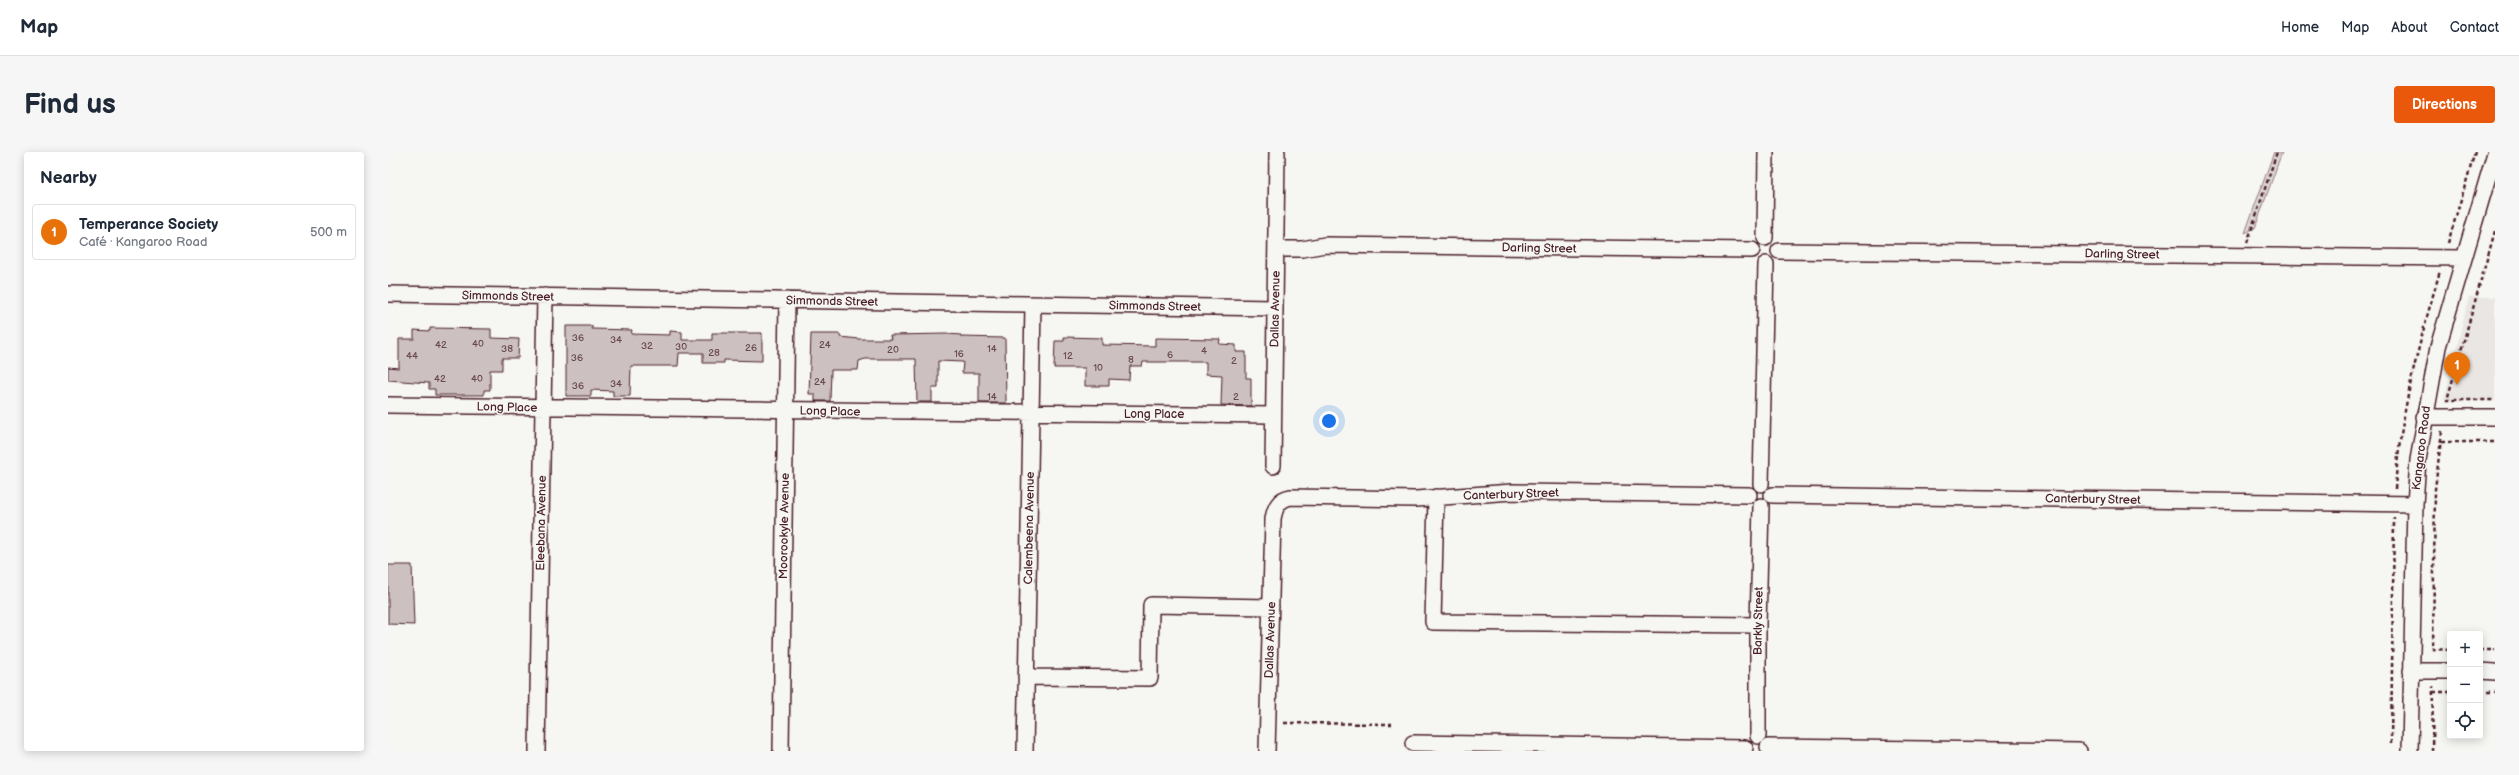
<!DOCTYPE html>
<meta charset="utf-8">
<style>
body{margin:0;font-family:"Balsamiq Sans",sans-serif;background:#f6f6f7;color:#1f2937}
.controls{position:absolute;right:12px;bottom:12px;display:grid;overflow:hidden;border-radius:4px;box-shadow:0 2px 10px #0003}
.controls button{width:36px;height:36px;display:grid;place-items:center;padding:0;border:0;border-bottom:1px solid #e0e1e3;background:#fff;color:#1f2937;font:20px sans-serif}
.you{position:absolute;left:941px;top:269px;width:14px;height:14px;margin:-10px;border:3px solid #fff;border-radius:50%;background:#1a73e8;box-shadow:0 0 0 6px #1a73e833}
.badge{display:grid;place-items:center;width:26px;height:26px;border-radius:50%;background:#ea580c;color:#fff;font-size:13px;font-weight:700}
.pin{position:absolute;translate:-50% -33px;filter:drop-shadow(0 1px 2px #0008)}
.pin::after{content:'';position:absolute;top:21px;width:14px;height:12px;background:inherit;clip-path:polygon(0 0,100% 0,50% 100%)}
.list{margin:0;padding:0;list-style:none}
h2{display:flex;justify-content:space-between;align-items:center;height:52px;margin:0;padding:0 16px;font-size:17px}
h2 small{font-size:13px;font-weight:400;color:#747a83}
.list li{display:grid;grid-template-columns:26px 1fr auto;gap:12px;align-items:center;box-sizing:border-box;height:56px;margin:0 8px 8px;padding:0 8px;border:1px solid #e0e1e3;border-radius:4px}
.list b{display:block;font-size:15px;white-space:nowrap}
.list p{margin:0;font-size:13px;white-space:nowrap;color:#747a83}
.list em{font-size:13px;font-style:normal;color:#747a83}
.icon{flex:none;width:22px;height:22px;fill:none;stroke:currentColor;stroke-width:2;stroke-linecap:round;stroke-linejoin:round}
.map{position:relative;flex:none;width:2107px;height:599px;overflow:hidden;border-radius:4px}
header{display:flex;align-items:center;gap:24px;box-sizing:border-box;height:56px;padding:0 20px;background:#fff;border-bottom:1px solid #e0e1e3}
header strong{font-size:19px}
nav{display:flex;gap:22px;margin-inline-start:auto;font-size:14px}
.intro{display:flex;align-items:center;justify-content:space-between;box-sizing:border-box;height:96px;padding:0 24px}
h1{margin:0;font-size:28px}
.button{padding:10px 18px;border-radius:4px;background:#ea580c;color:#fff;font-size:14px;font-weight:700}
main{display:flex;gap:24px;padding:0 24px}
aside{flex:1;background:#fff;border-radius:4px;box-shadow:0 2px 10px #0003}
.map>svg:first-child{display:block}
.built{fill:#e9e6e3}
.green{fill:#ddd6d5;stroke:#947a80}
.building{fill:#ccc1c0;stroke:#4a1f2b}
.lines{fill:none;stroke-linecap:round;stroke-linejoin:round}
.minor-casing{stroke:#4a1f2b;stroke-width:18}
.path{stroke:#4a1f2b;stroke-width:2.5;stroke-dasharray:4 3;stroke-linecap:butt}
.minor{stroke:#f6f6f2;stroke-width:15}
.labels{text-anchor:middle;stroke-width:3;stroke-linejoin:round;paint-order:stroke}
.number-label{font-size:10px;fill:#6a4850}
.street-label{font-size:12px;fill:#4a1f2b;stroke:#f6f6f2}
</style>
<header>
<strong>Map</strong>
<nav><a>Home</a><a>Map</a><a>About</a><a>Contact</a></nav>
</header>
<div class="intro"><h1>Find us</h1><a class="button">Directions</a></div>
<main>
<aside>
<h2>Nearby<small></small></h2>
<ul class="list">
<li><span class="badge" style="background:#e8710a">1</span><div><b>Temperance Society</b><p>Café · Kangaroo Road</p></div><em>500 m</em></li>
</ul>
</aside>
<div class="map">
<svg width="2107" height="599" viewBox="0 0 2107 599">
<rect width="100%" height="100%" fill="#f6f6f2"/>
<filter id="ink" filterUnits="userSpaceOnUse"><feTurbulence type="fractalNoise" baseFrequency=".025" numOctaves="2"/><feDisplacementMap in="SourceGraphic" scale="8" xChannelSelector="R" yChannelSelector="G"/><feConvolveMatrix kernelMatrix="1 2 1 2 8 2 1 2 1" color-interpolation-filters="sRGB"/></filter>
<g filter="url(#ink)">
<path class="built" d="M2081,145h26v104l-51,-1z"/>
<path class="green" d="M1886,0h8l-27,76 -10,5z"/>
<path class="building" d="M178,174h26v3l40,1 -1,4 39,1v-4l12,1v8h30v-7h50v28l-38,-1v3h-21v-10h-24l-1,13h-47l-1,30h-17v-5l-22,-1v6h-25z
M42,176l61,1v9l28,1 -1,19h-16v12h-12v20h-6v5h-49v-6h-6v-6l-41,-3v-13l11,1v-29h15v-9l16,1z
M423,182h29v3l19,2h32l-1,-4 57,-1 14,1v2l44,1 1,65h-27v-30h-17l1,-11 -25,-1v27h-6v14h-15l-1,-43h-51l-6,2 -1,9h-27l-1,31h-15v-7h-6z
M676,185l38,1v7l53,1v-8l65,1 -1,5 17,1v7h10v26h5v28l-30,-1 1,-30 -16,-1v-12h-63l-1,4h-12l-1,14 -20,-1v7h-24v-18h-31l1,-27h9z
M0,413h24l2,60 -26,-1z"/>
<g class="lines">
<g class="minor-casing">
<path id="minor" d="M1377,86l1,-86
M888,97h26l23,-4 427,5
M1391,99l685,7
M0,142l887,14
M0,253l885,10
M2036,265h71
M885,314l4,-314
M1373,332l5,-220
M1384,343l643,9
M1048,345l-3,125 325,3
M2023,519h39
M2092,519l15,1
M638,525l124,1 1,-73 120,2
M1370,584v-111l3,-119
M1025,591l332,5
M1380,595l311,4
M149,599l8,-455
M393,599l6,-451
M637,599l8,-446
M879,599l6,-232c2,-12 6,-20 18,-22l125,2 96,-7 237,3
M2022,599l5,-247 3,-44 20,-113 57,-194"/>
</g>
<path class="path" d="M2107,79l-48,169h48
M1859,91l30,-91
M2060,91l27,-91
M2054,279l-7,58 -2,160 17,1
M2053,290h54
M2007,337c5,-75 24,-146 45,-218
M2092,498h15
M2045,540h17
M2092,540h15
M896,571l108,1
M2003,592l3,-226
M2044,599l1,-65"/>
<use href="#minor" class="minor"/>
</g>
</g>
<g class="labels">
<g class="number-label">
<text x="190" y="189">36</text>
<text x="228" y="191">34</text>
<text x="90" y="195">40</text>
<text x="53" y="196">42</text>
<text x="437" y="196">24</text>
<text x="259" y="197">32</text>
<text x="293" y="198">30</text>
<text x="363" y="199">26</text>
<text x="119" y="200">38</text>
<text x="604" y="200">14</text>
<text x="505" y="201">20</text>
<text x="816" y="202">4</text>
<text x="326" y="204">28</text>
<text x="571" y="205">16</text>
<text x="782" y="206">6</text>
<text x="24" y="207">44</text>
<text x="680" y="207">12</text>
<text x="189" y="209">36</text>
<text x="743" y="211">8</text>
<text x="846" y="212">2</text>
<text x="710" y="219">10</text>
<text x="52" y="230">42</text>
<text x="89" y="230">40</text>
<text x="432" y="233">24</text>
<text x="228" y="235">34</text>
<text x="190" y="237">36</text>
<text x="604" y="248">14</text>
<text x="848" y="248">2</text>
</g>
<g class="street-label">
<text transform="translate(1151 96) rotate(1)" y="4">Darling Street</text>
<text transform="translate(1734 102) rotate(1)" y="4">Darling Street</text>
<text transform="translate(120 144) rotate(1)" y="4">Simmonds Street</text>
<text transform="translate(444 149) rotate(1)" y="4">Simmonds Street</text>
<text transform="translate(767 154) rotate(1)" y="4">Simmonds Street</text>
<text transform="translate(887 157) rotate(-89)" y="4">Dallas Avenue</text>
<text transform="translate(119 255) rotate(1)" y="4">Long Place</text>
<text transform="translate(442 259) rotate(1)" y="4">Long Place</text>
<text x="766" y="266">Long Place</text>
<text transform="translate(2033 296) rotate(-83)" y="4">Kangaroo Road</text>
<text transform="translate(1123 342) rotate(-2)" y="4">Canterbury Street</text>
<text transform="translate(1705 347) rotate(1)" y="4">Canterbury Street</text>
<text transform="translate(153 371) rotate(-89)" y="4">Eleebana Avenue</text>
<text transform="translate(396 374) rotate(-89)" y="4">Moorookyle Avenue</text>
<text transform="translate(641 376) rotate(-89)" y="4">Calembeena Avenue</text>
<text transform="translate(1370 469) rotate(-89)" y="4">Barkly Street</text>
<text transform="translate(882 488) rotate(-88)" y="4">Dallas Avenue</text>
</g>
</g>
</svg>
<div class="controls">
<button>+</button>
<button>−</button>
<button><svg class="icon" aria-label="locate" viewBox="0 0 24 24"><circle cx="12" cy="12" r="6"/><path d="M12 2v4M12 18v4M2 12h4M18 12h4"/></svg></button>
</div>
<div class="you"></div>
<div class="pin badge" style="left:2069px;top:233px;background:#e8710a">1</div>
</div>
</main>
